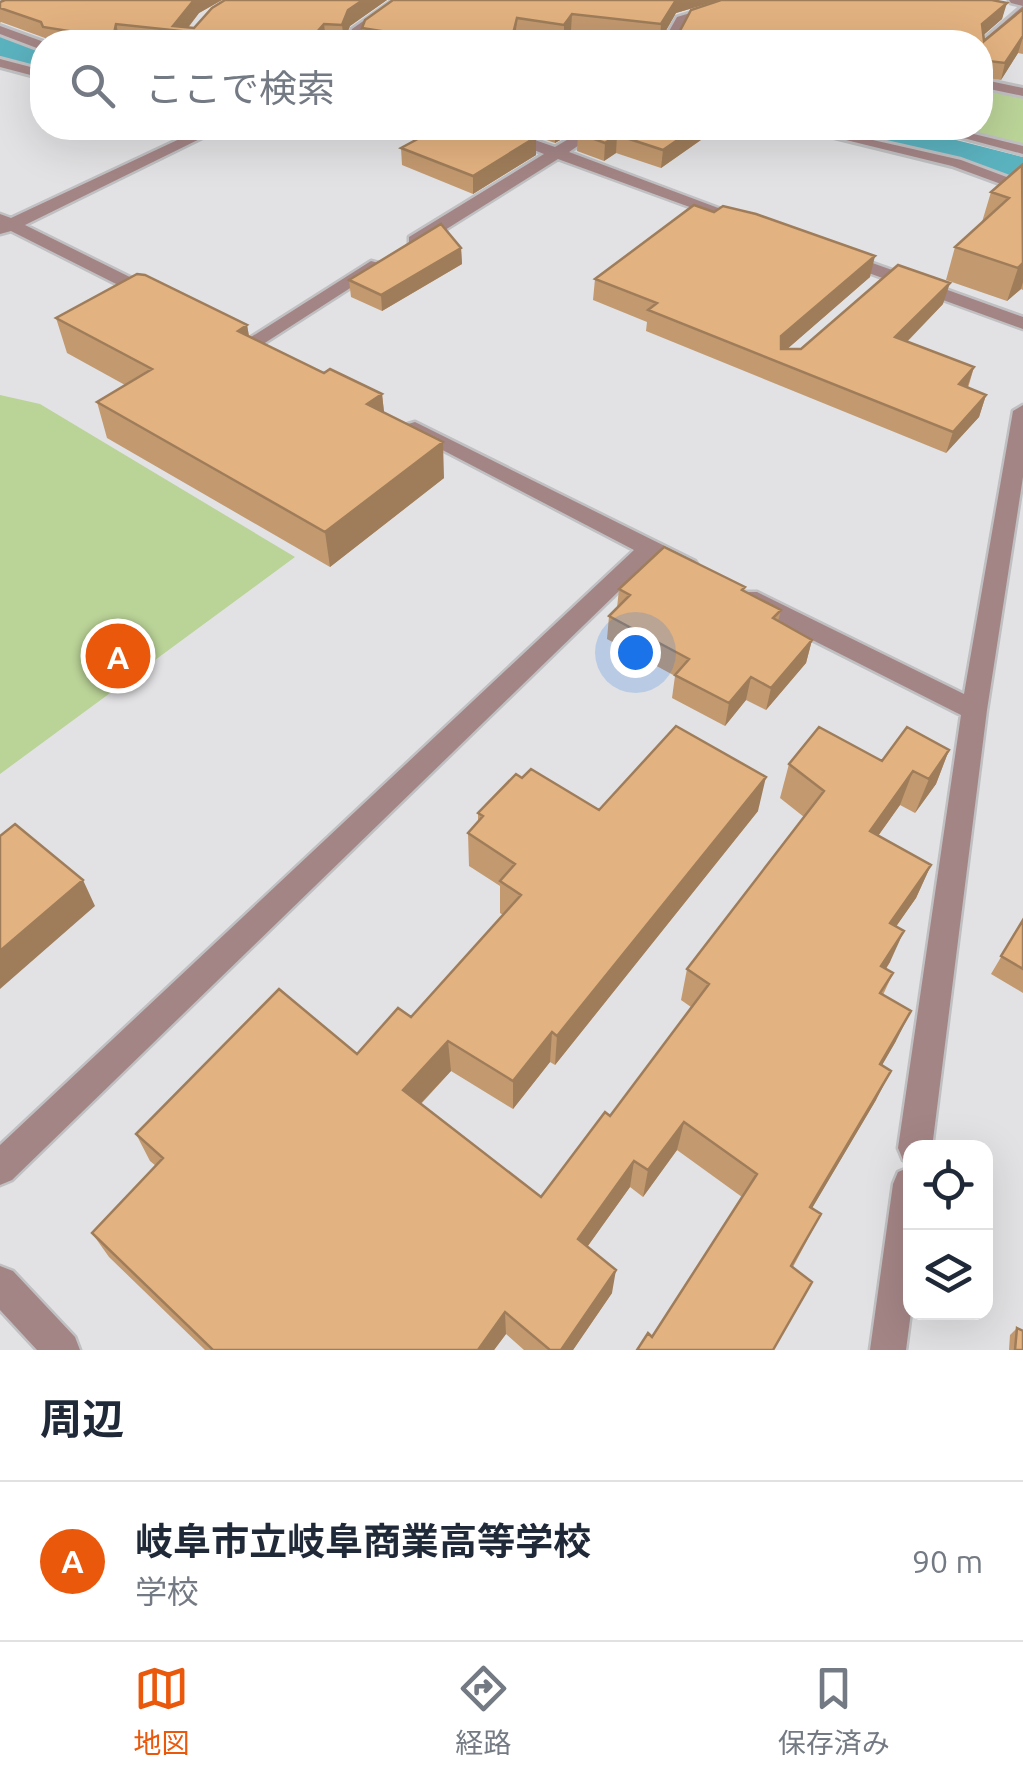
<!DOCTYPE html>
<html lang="ja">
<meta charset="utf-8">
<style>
body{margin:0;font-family:Ubuntu,"Noto Sans JP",sans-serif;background:#f6f6f7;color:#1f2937}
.controls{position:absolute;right:30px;bottom:30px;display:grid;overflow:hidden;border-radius:20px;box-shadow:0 10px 40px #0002}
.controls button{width:90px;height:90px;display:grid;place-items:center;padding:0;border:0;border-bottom:2px solid #e0e1e3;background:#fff;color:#1f2937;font:50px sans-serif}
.you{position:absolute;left:635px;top:652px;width:35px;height:35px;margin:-25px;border:8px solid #fff;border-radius:50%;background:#1a73e8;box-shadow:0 0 0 15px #1a73e833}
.badge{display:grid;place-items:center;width:65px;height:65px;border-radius:50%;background:#ea580c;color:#fff;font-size:32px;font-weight:700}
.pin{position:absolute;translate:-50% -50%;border:5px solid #fff;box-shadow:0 2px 10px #0006}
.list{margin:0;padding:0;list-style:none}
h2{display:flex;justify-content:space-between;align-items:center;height:130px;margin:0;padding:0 40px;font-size:42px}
h2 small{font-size:32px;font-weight:400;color:#747a83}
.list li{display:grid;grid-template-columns:65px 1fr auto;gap:30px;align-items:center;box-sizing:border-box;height:160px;padding:0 40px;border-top:2px solid #e0e1e3}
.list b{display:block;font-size:38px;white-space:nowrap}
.list p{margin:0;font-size:32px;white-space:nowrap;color:#747a83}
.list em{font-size:32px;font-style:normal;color:#747a83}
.icon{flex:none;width:55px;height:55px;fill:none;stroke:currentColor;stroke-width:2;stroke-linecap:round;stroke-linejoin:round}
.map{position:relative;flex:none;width:1023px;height:1350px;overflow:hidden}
.search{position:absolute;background:#fff;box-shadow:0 10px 40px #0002;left:30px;right:30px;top:30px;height:110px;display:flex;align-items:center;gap:25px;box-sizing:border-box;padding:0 35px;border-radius:40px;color:#747a83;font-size:38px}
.sheet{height:290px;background:#fff}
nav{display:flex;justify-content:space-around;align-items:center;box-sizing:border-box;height:140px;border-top:2px solid #e0e1e3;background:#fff;font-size:28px;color:#747a83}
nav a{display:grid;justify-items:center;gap:5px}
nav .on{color:#ea580c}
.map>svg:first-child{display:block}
.green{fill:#bad397}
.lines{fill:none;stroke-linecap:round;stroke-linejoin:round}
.river{fill:#5bb2bf;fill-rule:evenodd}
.service-casing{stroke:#c0c0c2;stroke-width:6}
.minor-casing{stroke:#c0c0c2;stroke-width:5}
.service{fill:#a48586;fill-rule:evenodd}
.minor{fill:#a48586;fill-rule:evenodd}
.wall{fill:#c3996f}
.shaded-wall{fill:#9f7d5a}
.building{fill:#e3b281;stroke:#9f7d5a;stroke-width:2.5}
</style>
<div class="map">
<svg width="1023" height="1350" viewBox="0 0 1023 1350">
<rect width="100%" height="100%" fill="#e2e2e4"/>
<path class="green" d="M981,88l42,9v49l-64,-18h21z
M0,395l40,9 255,153 -295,217z"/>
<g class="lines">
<path class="river" d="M0,36l42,12v24l-42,-12z
M840,128h69l114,29v28l-177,-48z"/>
<g class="service-casing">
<path id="service" d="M1023,6v10l-43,38v-11z
M0,26l44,16 -2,8 -42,-16z
M0,59l42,11v8l-42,-11z
M980,79l43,9v8l-43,-9z
M797,128h23l141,32 62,23v9l-71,-26z
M927,128h22l74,18v8z"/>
</g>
<g class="minor-casing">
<path id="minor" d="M393,0h16l-46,34 -2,8h-14l5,-13z
M733,0h21l-67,23 -10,19h-14l14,-25z
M1009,0h14v6l-12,-3z
M203,128h19l-197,97 133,66v8h-12l-135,-68 -11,3v-20l11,4z
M480,128h20l55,19 32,-19h17l-35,24 184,69 -14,4 -181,-66 -137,86h-12v-8l135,-83z
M839,251l184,66v12l-190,-69 -3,-4z
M371,261l15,4 -129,83h-14l-3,-4z
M1023,405v72l-36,233 -55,438h-22v15l-7,-3 -5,-12 63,-433 -220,-111 -4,-6 4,-6h16l207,102 49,-283z
M415,422l280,139 4,6 -12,8 -35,-16 -640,621 -12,5v-40l634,-595 -226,-118v-8z
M910,1167l1,145 -5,38h-36l23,-166 5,-12z
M0,1266l13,5 62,66 5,13h-43l-37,-40z"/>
</g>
<use href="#service" class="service"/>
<use href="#minor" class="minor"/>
</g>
<path class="wall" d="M5,0h217l-23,13 -11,15h6l31,-28h162l-37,26 -6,15 -18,-1 -2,2h-181l-23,-2 -1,2h-72l-2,-4 -44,-16 -1,1v-21z
M720,0l-44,13 -16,28 -89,-11 -7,12 -47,-8 -2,8h-151l-2,-14z
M1006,2l-4,17 -19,16 1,6 39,-32v45l-5,-1 -17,27 -21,-3v-35h-306l17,-32z
M438,128h143l-26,15 -37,-13 18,7v18l-63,39 -71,-29 -1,-17z
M718,128l-57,40 -45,-15 -12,8 -27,-10 1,-18z
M1023,165v125l-2,-1 -14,12 -61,-21 9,-33 27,-25 9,-30z
M461,248l1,16 -80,47 -31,-14 -2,-17z
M870,277l-83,72h14l142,-45 -36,38 67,25 -6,21 18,7 -7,22 -33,36 -300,-122 1,-9 -54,-22 2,-21z
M56,318l191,7 2,11 75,37 58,21 2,19 60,65 -114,89 -223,-129 -10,-36 28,-17 -58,-32z
M619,589l125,3 37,18 -3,11 34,19 -6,23 -40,47 -20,-10 -21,26 -53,-28 3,-22 -68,-37 2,-23 8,-8z
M949,750l-13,34 -21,29 -15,-8 -22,31 53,29 -15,33 -20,28 -6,36 -4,7 7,4 -10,22 13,46 -14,24 -6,35 -64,108 9,6 -28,53 -141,70 90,-140 -65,-47 -34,47 -13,-10 -43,60 25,46 -39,57h-49l-18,-16 -12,16h-289l-96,-93 -17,-24 64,-67 -6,-5 -14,-27 221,-80 54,-37 92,-102 -3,-2v-27l-31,-20 -1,-33 10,-11v-9l44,-35 77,32 159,1 -203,254 -5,-3 -37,47 -62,-38 -30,33 120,93 69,-81 81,-109 -10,-7 6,-31 117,-152 -24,-19 9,-34 93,-3z
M1023,920v73l-32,-19z
M1017,1328l6,22h-14l1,-15z"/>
<path class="shaded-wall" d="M194,0h28l-23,13 -14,18 -12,-5z
M363,0h24l-37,26 -6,15 -2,-16 6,-15z
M676,0h44l-44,13 -16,28 1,-17z
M1007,3l-5,16 -24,21 4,-16z
M572,14l-1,16 -7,12v-17z
M517,18l-2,24h-4z
M116,24l4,16 -1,2h-5l-1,-4z
M324,24l2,16 -2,2h-16z
M1023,37l-5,16 -17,27 4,-17z
M555,128h26l-26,15z
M695,128h23l-57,40 2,-18z
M617,135l-1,18 -12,8 1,-18z
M536,137v18l-63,39v-18z
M461,248l1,16 -80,47 -1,-16z
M875,256l-5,21 -92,80 3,-21z
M1023,263v19l-2,7 -14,12 11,-33z
M950,283l-7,21 -53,55 5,-22z
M247,325l6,35 -15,-29z
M974,367l-7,21 -8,-4z
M382,394l4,35 -19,-25z
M986,395l-7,22 -33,36 7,-21z
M443,442l1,36 -114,89 -5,-35z
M812,640l-6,23 -40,47 5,-22z
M751,677l-5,23 -21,26 4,-23z
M949,750l-13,34 -21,29 14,-34z
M913,771l-13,34 -42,59 12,-33z
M766,777l-8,34 -203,254 2,-29z
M931,865l-15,33 -39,56 13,-31z
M83,880l12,26 -95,83v-38z
M904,931l-14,31 -23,35 14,-31z
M911,1011l-15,30 -30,52 14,-29z
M552,1032l-2,30 -37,47v-28z
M448,1041l3,30 -44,47 -4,-28z
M891,1071l-15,29 -78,132 12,-25z
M684,1122l-7,28 -34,47 5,-27z
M634,1161l-4,26 -55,77 3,-25z
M616,1270l-4,23 -39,57h-12z
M505,1312l1,22 -12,16h-16z"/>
<path class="building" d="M5,0h189l-21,26 21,2 18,-20 13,-8h138l-15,10 -6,15 -18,-1 -16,18h-24l-168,-18 -3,14 -70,-11 -2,-5 -41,-14v-6z
M393,0h283l-15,24 -89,-10 -8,11 -47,-7 -6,24h-98l6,-5 -57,-9 3,-8z
M721,0h271l15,3 -25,21 2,17 39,-32v27l-18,27 -25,-3v-18h-306l17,-32z
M438,128h73l25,9 -63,39 -72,-28z
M586,128h109l-32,22 -46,-15 -12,8 -27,-10z
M1022,165l1,98 -5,5 -63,-21 54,-49 -18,-6z
M694,205l20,7 9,-6 33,8 119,42 -94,80v13h20l97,-84 52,18 -55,54 79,30 -15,17 27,11 -33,37 -305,-122 9,-7 -62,-24z
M441,224l20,24 -80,47 -32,-15z
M137,274l8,1 102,50 -9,6 86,42 6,-4 52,25 -15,10 76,38 -118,90 -228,-130 55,-33 -96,-51z
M664,547l81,40 -3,3 39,20 -8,8 39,22 -41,48 -20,-11 -22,26 -54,-28 14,-16 -80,-43 21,-21 -11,-6z
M676,726l90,51 -209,259 -5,-4 -39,49 -65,-40 -45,49 138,107 64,-85 5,4 99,-132 -22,-15 137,-178 -35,-27 30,-37 63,34 25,-34 42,23 -20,29 -16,-8 -43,60 61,34 -41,58 14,8 -23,35 12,7 -13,20 31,18 -31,53 11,7 -81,136 11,7 -30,52 21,16 -39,68h-136l11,-17 4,4 105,-163 -73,-52 -36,48 -14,-9 -56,78 38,31 -55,80h-11l-45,-38 -27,38h-265l-121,-117 71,-75 -27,-24 143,-145 78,65 41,-46 13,9 110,-122 -21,-14 15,-17 -47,-31 15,-17 -5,-3 38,-39 6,4 9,-9 68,41z
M15,824l68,56 -83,71v-115z
M1023,920v49l-22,-13z
M1017,1328l6,3v19h-8z"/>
</svg>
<div class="controls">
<button><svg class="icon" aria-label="locate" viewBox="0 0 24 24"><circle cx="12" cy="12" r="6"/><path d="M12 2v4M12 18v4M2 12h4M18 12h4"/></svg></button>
<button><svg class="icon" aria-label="layers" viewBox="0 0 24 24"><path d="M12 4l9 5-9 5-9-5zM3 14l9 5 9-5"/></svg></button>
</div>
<div class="you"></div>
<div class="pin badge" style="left:118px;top:656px">A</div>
<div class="search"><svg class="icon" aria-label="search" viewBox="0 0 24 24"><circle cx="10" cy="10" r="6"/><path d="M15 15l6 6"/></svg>ここで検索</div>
</div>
<section class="sheet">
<h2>周辺<small></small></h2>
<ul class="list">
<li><span class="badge">A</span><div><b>岐阜市立岐阜商業高等学校</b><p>学校</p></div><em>90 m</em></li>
</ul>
</section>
<nav>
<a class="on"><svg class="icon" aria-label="map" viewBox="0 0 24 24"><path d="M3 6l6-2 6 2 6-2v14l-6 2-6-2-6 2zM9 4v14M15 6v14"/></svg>地図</a>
<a><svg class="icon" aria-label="directions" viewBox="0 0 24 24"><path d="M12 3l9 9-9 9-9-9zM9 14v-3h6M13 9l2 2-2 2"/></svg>経路</a>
<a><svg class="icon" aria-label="saved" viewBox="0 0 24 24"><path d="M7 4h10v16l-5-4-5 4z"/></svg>保存済み</a>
</nav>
